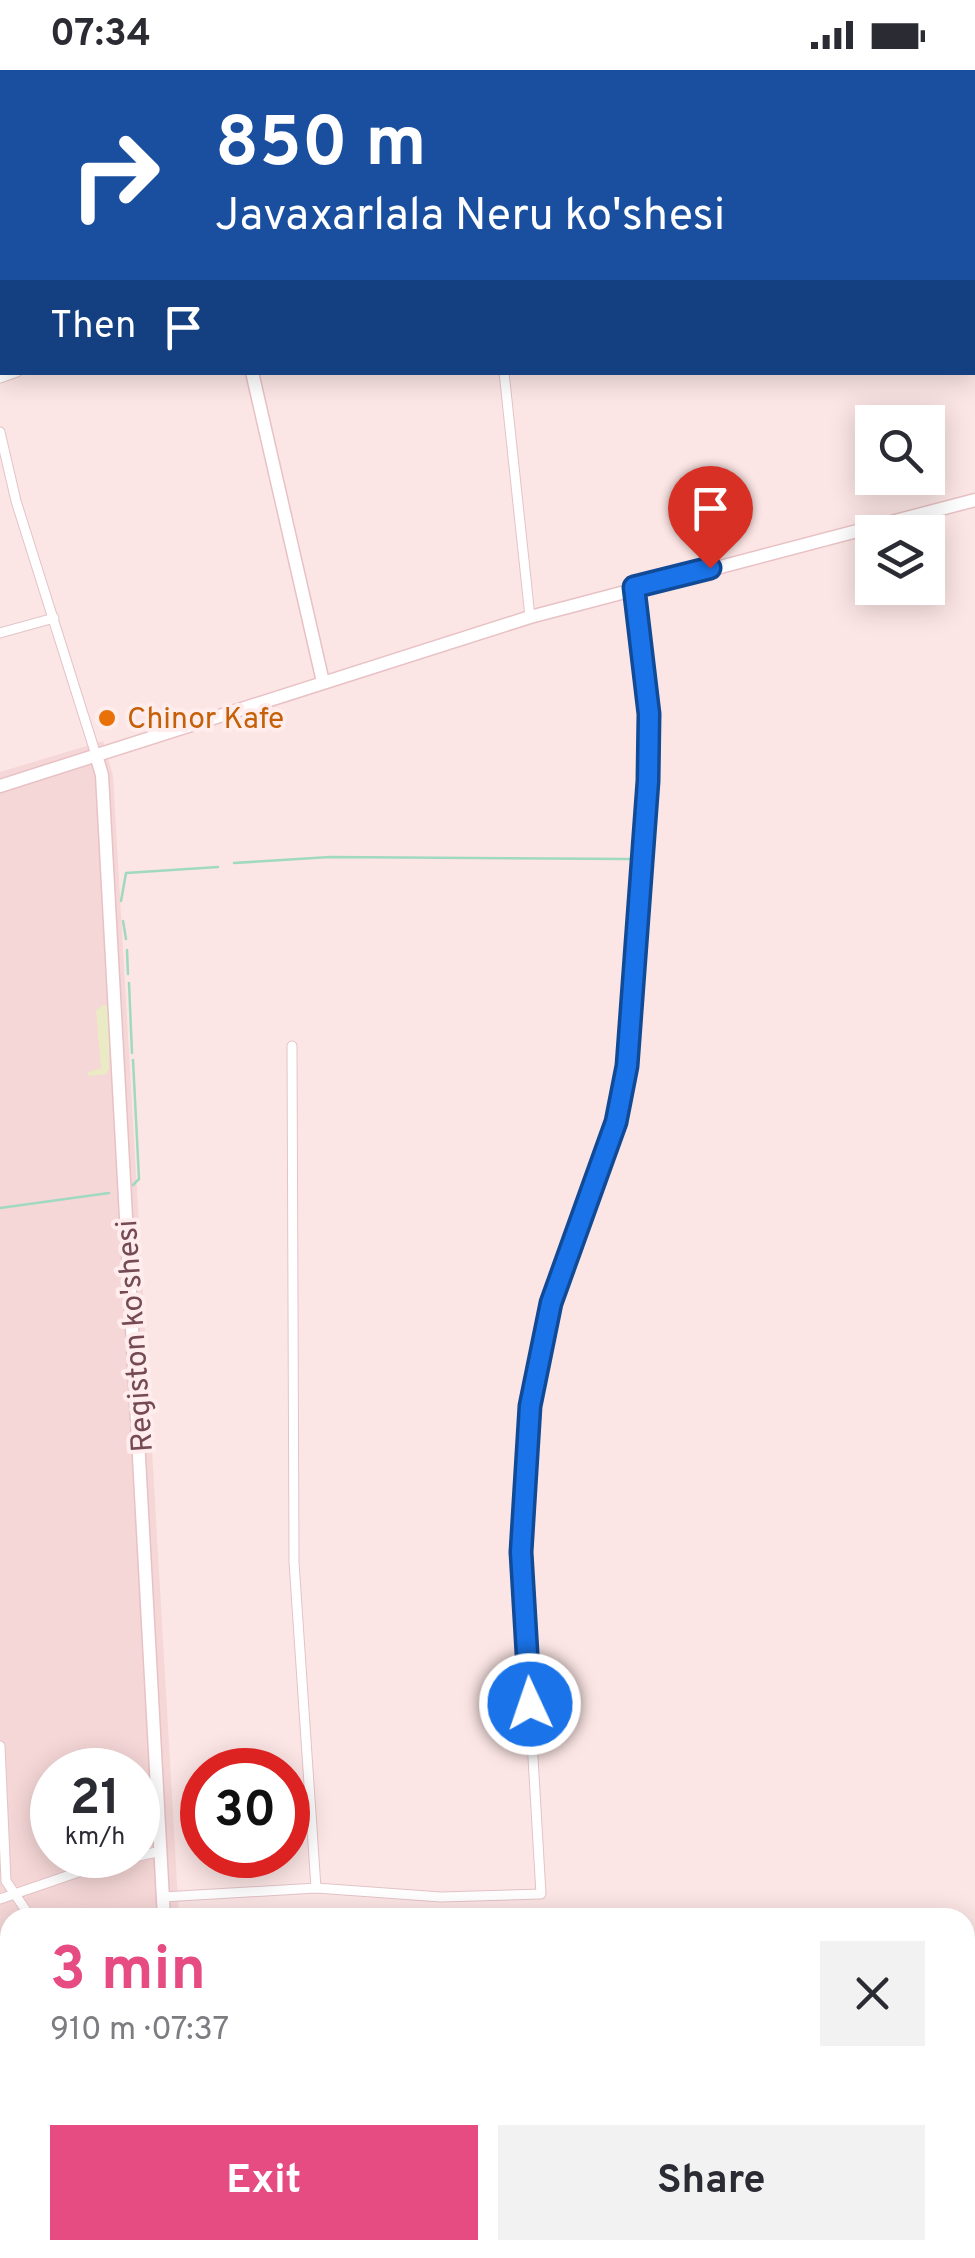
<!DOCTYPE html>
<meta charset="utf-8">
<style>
body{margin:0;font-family:Overpass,sans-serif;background:#f2f2f3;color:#2b2b33;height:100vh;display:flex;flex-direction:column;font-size:38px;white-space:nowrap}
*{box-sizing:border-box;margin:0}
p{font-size:32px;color:#7c7c81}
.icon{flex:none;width:55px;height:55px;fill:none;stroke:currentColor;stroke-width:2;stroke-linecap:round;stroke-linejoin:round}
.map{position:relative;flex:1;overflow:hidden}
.details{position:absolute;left:0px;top:1838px;width:975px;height:352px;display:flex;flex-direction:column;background:#fff;border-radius:30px 30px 0 0;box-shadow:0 5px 25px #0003}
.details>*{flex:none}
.banner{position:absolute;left:0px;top:0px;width:975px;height:305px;box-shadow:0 5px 25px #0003;background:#1a4fa0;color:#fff;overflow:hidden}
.tools{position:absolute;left:855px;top:335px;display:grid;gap:20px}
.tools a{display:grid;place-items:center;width:90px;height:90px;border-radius:0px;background:#fff;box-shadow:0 5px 25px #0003;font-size:50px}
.speed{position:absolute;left:30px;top:1678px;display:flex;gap:20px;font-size:50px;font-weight:700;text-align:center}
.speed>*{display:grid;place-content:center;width:130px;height:130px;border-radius:50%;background:#fff;box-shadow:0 5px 25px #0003;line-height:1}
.speed small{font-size:25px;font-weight:400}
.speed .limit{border:15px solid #d22;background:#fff;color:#111}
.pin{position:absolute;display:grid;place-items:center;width:85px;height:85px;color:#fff;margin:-102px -42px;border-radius:50% 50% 50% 0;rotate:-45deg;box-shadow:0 0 10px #0007}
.pin .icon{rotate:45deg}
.me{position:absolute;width:110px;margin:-55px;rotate:357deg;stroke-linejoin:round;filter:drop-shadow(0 0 8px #0008)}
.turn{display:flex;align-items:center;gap:35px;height:210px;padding:0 50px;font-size:45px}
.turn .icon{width:130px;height:130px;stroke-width:2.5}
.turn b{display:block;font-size:70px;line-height:85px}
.then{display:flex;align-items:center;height:95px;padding:0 50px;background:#0003;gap:20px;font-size:38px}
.round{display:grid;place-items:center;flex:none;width:105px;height:105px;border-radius:0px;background:#f2f2f3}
.headline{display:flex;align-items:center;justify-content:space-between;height:170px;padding:0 50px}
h1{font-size:60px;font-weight:700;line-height:75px;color:#e64b82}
.cta{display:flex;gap:20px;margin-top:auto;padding:20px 50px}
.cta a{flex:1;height:115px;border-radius:0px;background:#e64b82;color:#fff;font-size:40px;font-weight:700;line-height:115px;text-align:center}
.cta a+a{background:#f2f2f3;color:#2b2b33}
.status{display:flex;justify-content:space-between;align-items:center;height:70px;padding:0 50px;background:#fff;direction:ltr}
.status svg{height:28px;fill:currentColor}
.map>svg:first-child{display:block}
</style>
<div class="status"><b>07:34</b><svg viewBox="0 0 49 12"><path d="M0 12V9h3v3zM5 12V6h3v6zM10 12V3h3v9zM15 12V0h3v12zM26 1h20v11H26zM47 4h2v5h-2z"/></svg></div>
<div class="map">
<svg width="975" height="2188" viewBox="0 0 975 2188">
<rect width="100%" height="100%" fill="#fce6e5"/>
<!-- residential -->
<path fill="#f6d7d7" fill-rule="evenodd" d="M103,671L113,706L179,1847L10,1848V2180H205V2188H0V702ZM52,1700H138V1785H52Z"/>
<!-- green -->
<path fill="#eaeac4" d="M104,935L109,936V999L106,1004L88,1006V1002L101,998L96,940Z"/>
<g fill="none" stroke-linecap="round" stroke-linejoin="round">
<!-- stream -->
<g stroke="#a0d8c0" stroke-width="2.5">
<path d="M234,793L330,787L629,789"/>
<path d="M121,831L126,803L218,797"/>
<path d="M123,851L126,869"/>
<path d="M127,880L128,904"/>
<path d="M129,913L132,983"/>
<path d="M133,990L139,1109L133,1115"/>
<path d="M0,1138L109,1123"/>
</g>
<!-- canal -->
<g stroke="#bae6d3" stroke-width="9">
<path d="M965,2151L975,2095"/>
<path d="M958,2188L960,2180"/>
</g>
<!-- street casing -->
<g stroke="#e3c3c7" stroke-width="11">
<g id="street">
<path d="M421,0L422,2"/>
<path d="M0,25L2,32"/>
<path d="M0,61L2,60"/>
<path d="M504,302L530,547"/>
<path d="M0,308L17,302"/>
<path d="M0,362L16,431L96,685"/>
<path d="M0,563L54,548"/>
<path d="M292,976L294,1492L316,1818"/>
<path d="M0,1676L6,1811L31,1848"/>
<path d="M163,1827L316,1818L441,1827L541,1824L521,1483L530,1336L551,1233L616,1053L627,997L648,711L649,644L635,517"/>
<path d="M0,1829L99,1795L161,1781"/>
<path d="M0,2089L10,2088"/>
<path d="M58,2180V2188"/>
</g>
</g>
<!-- secondary casing -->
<g stroke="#e8c1c5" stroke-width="15">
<g id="secondary">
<path d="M167,0V2"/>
<path d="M252,302L323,612"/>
<path d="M96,685L102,705L164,1848"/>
<path d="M0,716L530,547L975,430"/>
<path d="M185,2180L186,2188"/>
</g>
</g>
<!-- street -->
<use href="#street" stroke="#fff" stroke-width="9"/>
<!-- secondary -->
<use href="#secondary" stroke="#fff" stroke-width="12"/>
</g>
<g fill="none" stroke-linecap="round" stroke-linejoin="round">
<!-- route casing -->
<g stroke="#114b97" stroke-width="25">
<path id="route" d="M530,1634L521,1482L530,1336L551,1233L616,1052L627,996L648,711L649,644L634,517L710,498"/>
</g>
<!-- route -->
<use href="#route" stroke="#1a73e8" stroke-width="18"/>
</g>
<!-- markers -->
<circle fill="#e8710a" stroke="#ffecec" stroke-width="4" cx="107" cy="648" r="10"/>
<g text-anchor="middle" stroke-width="8" stroke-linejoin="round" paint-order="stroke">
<!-- food labels -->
<g font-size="30" fill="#c56008" stroke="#ffecec" text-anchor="start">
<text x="127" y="658">Chinor Kafe</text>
</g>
<!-- street labels -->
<g font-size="30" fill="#754a54" stroke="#ffecec">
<text transform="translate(134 1266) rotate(-94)" y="10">Registon ko'shesi</text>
</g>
</g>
</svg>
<div class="tools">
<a><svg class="icon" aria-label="search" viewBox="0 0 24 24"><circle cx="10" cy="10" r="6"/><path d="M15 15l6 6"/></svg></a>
<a><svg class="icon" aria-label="layers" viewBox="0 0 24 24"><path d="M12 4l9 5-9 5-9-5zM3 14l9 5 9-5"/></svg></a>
</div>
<div class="speed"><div>21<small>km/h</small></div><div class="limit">30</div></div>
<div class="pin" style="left:710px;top:498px;background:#d93025"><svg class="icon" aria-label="arrive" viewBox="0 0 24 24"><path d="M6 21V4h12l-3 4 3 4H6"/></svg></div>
<svg class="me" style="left:530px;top:1634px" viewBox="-20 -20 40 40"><circle r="17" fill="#1a73e8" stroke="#fff" stroke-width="3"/><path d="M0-11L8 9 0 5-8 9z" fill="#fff"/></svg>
<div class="banner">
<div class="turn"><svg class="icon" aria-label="right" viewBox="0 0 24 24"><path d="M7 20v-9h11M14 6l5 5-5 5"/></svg><div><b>850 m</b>Javaxarlala Neru ko'shesi</div></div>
<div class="then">Then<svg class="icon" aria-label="arrive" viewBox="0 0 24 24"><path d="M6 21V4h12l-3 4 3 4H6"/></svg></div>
</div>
<section class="details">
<div class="headline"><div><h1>3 min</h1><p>910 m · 07:37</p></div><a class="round"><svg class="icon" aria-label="close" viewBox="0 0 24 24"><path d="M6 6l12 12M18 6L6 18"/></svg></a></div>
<div class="cta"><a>Exit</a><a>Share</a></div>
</section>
</div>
